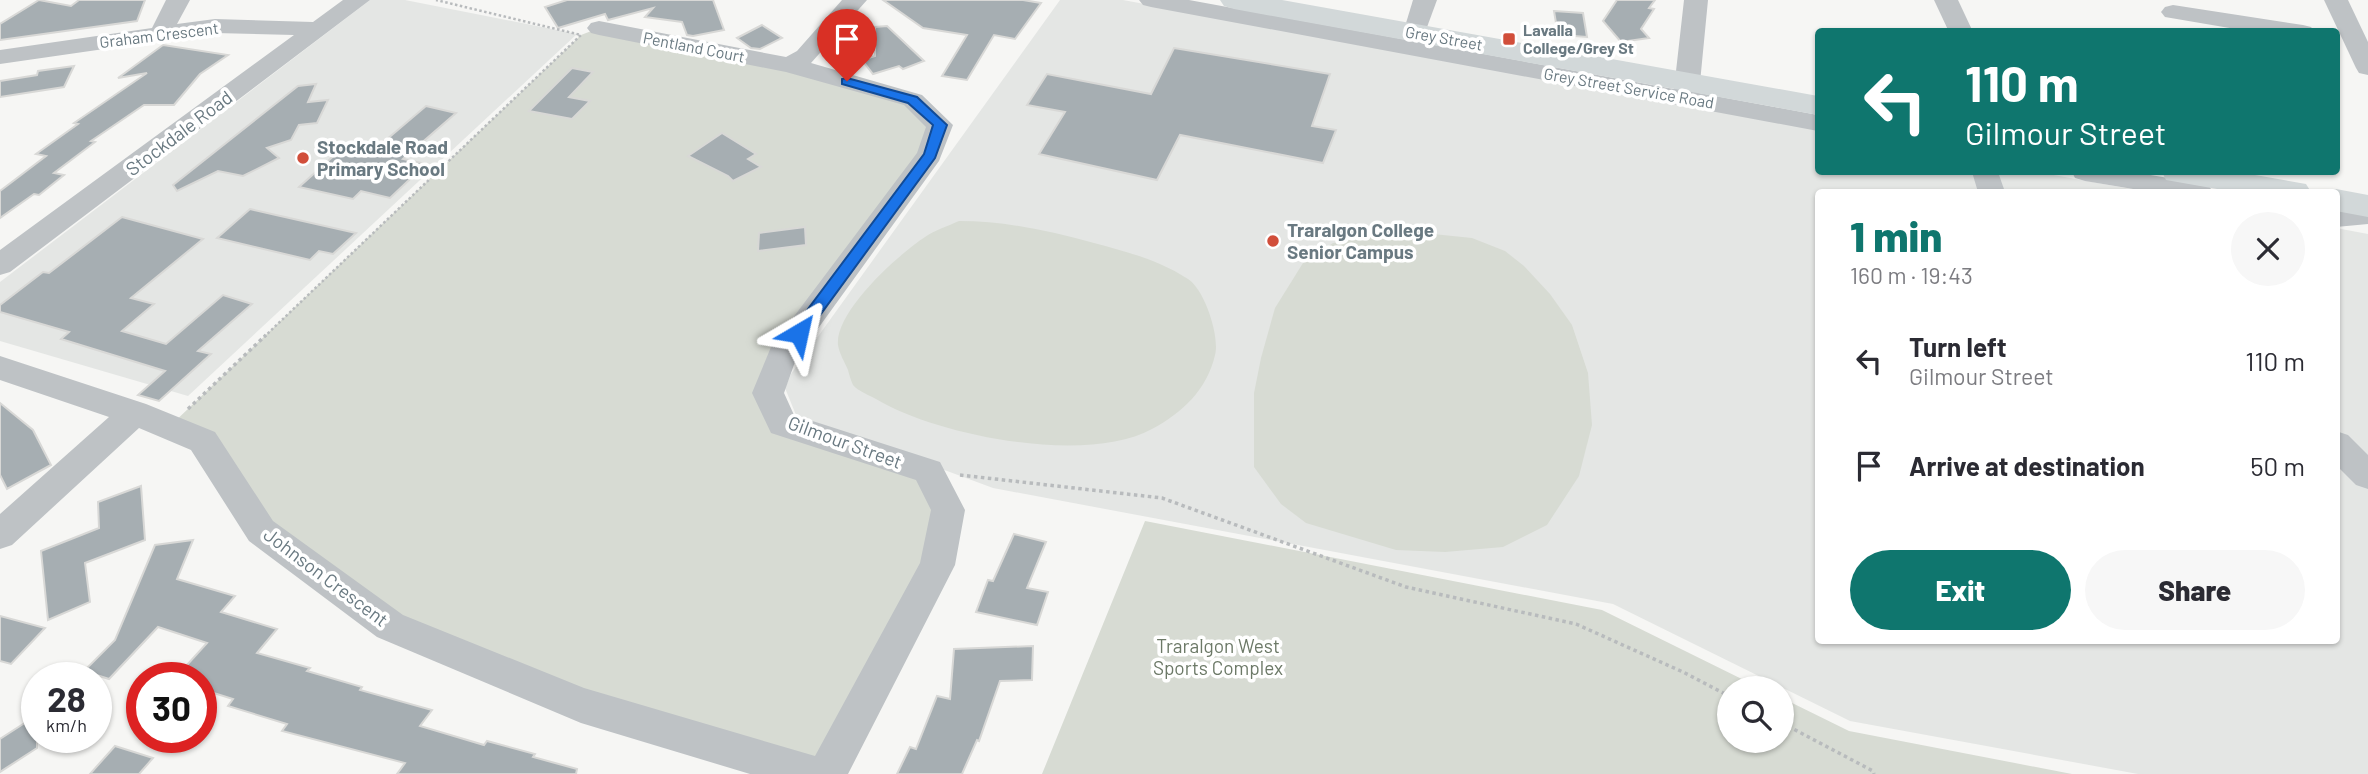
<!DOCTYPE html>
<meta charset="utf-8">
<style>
body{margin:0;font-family:Barlow,sans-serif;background:#f7f7f7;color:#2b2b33;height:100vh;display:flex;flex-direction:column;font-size:26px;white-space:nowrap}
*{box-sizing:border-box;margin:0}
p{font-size:23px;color:#7c7c81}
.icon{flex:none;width:38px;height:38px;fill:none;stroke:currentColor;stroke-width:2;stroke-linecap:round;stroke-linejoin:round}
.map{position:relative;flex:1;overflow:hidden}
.sheet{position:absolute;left:1815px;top:189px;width:525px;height:455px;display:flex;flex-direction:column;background:#fff;border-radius:7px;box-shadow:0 2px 5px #0004}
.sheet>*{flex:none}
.hud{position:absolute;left:1815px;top:28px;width:525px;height:147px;border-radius:7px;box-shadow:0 2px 5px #0004;background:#0f766e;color:#fff;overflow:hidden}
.fabs{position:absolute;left:1717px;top:676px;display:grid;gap:14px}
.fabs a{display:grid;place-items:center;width:77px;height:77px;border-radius:50%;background:#fff;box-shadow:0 2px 5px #0004;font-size:35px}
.speed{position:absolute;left:21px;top:662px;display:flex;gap:14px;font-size:35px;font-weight:700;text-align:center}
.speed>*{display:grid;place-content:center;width:91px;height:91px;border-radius:50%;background:#fff;box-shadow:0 2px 5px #0004;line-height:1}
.speed small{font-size:18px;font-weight:400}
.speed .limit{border:10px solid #d22;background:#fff;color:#111}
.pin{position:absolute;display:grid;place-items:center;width:60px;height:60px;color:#fff;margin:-72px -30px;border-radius:50% 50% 50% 0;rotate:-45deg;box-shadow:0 0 7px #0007}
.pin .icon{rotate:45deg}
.me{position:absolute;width:77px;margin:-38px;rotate:36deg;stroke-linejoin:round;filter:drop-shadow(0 0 5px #0008)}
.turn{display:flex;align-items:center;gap:24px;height:147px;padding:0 35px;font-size:32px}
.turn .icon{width:91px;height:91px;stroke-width:2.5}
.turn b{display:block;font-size:49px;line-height:60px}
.round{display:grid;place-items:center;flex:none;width:74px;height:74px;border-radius:37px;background:#f7f7f7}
.summary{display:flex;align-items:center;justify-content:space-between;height:119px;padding:0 35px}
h1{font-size:42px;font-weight:800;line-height:52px;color:#0f766e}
.action{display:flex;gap:14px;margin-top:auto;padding:14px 35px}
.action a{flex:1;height:80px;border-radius:42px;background:#0f766e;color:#fff;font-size:28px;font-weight:800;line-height:80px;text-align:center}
.action a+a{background:#f7f7f7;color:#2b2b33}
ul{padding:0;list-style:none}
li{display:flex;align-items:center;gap:21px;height:105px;padding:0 35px}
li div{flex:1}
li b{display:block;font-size:26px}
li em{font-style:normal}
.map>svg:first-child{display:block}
</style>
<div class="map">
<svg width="2368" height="774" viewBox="0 0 2368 774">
<rect width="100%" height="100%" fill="#f6f6f4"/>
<!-- built -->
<g fill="#e4e6e4">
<path d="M370,0H405L577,34L188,396L0,341V282Z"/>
<path d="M1060,0H1123L1818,130V172H2037L2148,192H1818V640H2336V228L2368,234V774H2138L1850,721L1613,604L993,488L796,415L785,388L791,374Z"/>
</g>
<!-- green -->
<g fill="#d7dbd3">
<path d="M599,28L913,100L940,125L782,355L783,424L928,471L948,510L827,774L390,626L261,531L203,441L169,427L581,35Z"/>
<path d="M959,221C1006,221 1049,231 1094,243C1127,252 1159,260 1188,279C1205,290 1220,337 1215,355C1207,390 1182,413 1152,429C1087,465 937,436 876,399C869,395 858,391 853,385C851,381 849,374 848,370C845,363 839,353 838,345C835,311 899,254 925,237C935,230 948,226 959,221Z"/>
<path d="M1404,231L1472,238L1505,251L1524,266L1550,294L1572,325L1588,373L1592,425L1579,476L1547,525L1503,547L1445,552L1396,550L1306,523L1281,504L1254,467V393L1261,358L1275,308L1303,263L1333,243Z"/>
<path d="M1145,521L1602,610L1760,688H1729V740H1782V698L1849,731L2072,774H1042Z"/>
</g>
<!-- building -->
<g fill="#a6aeb2" stroke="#d8d8d6" stroke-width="2">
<path d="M39,0L71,6L79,0H145L137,21L0,40V24Z"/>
<path d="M567,0H713L724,30L693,36L687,35L682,22L645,17L653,8L608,20L605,14L558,28L545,7Z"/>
<path d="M883,0H1023L1041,3L1015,39L994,35L967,80L942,76L967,35L923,28Z"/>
<path d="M1617,0H1655L1649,8L1654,9L1641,29L1649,38L1621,42L1603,21Z"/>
<path d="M1554,11L1583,13L1587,37L1561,35V29H1557Z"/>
<path d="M762,25L782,38L760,49L751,48L737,38Z"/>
<path d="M887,26L924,61L903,69L899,66L873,74L862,60L875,56V27Z"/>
<path d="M163,45L228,55L200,74L174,105H144L91,141L95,142L54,173L64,175L39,195L34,194L0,218V191L46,156L36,154L78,124L74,123L147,73L118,78Z"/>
<path d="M1174,48L1330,74L1312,126L1336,130L1323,163L1180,135L1157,180L1039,154L1065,112L1027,105L1047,74L1151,94Z"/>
<path d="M74,66L64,87L0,97V81L37,75L38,71Z"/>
<path d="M572,68L593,72L569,97L590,101L572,119L529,111Z"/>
<path d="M316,84L308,102L328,100L317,123L299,125L291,140L267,148L279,158L243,176L218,171L177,191L173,185L298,86Z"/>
<path d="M426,106L456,113L403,159L426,164L390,198L361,191L353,199L299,187L338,152L366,157Z"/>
<path d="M722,133L756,154L748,159L761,167L733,181L728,176L688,156Z"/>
<path d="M250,209L276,215L356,233L333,254L319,251L310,260L217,238Z"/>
<path d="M122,217L203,239L131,298L154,304L122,331L166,344L223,295L252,304L198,351L211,354L159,401L138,395L165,371L61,339L69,332L0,312V305L43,272L49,273Z"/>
<path d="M805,227L806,245L758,251L759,233Z"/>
<path d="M0,403L33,430L51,465L7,489L0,475Z"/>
<path d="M141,486L145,540L85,563L90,602L48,620L41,551L99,528L98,502Z"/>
<path d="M1014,534L1046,542L1027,588L1048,592L1037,625L976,612L988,580L993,581Z"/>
<path d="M193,540L177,579L235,596L221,612L277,629L257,653L310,668L307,671L362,687L360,690L432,710L420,726L484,745L487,741L535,754L533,757L577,769L576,774H397L405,763L282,731L287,724L228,706L233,699L201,689V677H176L207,643L158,627L109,679L84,671L115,640L155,545Z"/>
<path d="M0,616L45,628L11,664L0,661Z"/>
<path d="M1033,646L1032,680L1000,681L979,741L977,740L962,774H897L910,747L916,749L937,696L950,699L954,649Z"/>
<path d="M37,715V748L0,772V739Z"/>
<path d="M115,746L153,758L139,774H90Z"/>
</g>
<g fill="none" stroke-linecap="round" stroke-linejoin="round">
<!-- path-far1 -->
<path stroke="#b8bbbd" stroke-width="2.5" stroke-dasharray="2.5 2.5" stroke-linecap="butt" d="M264,337L581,35L436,0"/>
<!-- path -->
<g stroke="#b8bbbd" stroke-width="3.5" stroke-dasharray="3.5 3.5" stroke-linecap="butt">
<path d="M188,409L266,335"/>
<path d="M960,475L1162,498L1406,587L1576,624L1683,672L1729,696"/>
<path d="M1782,723L1873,771L1874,774"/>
</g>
<!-- minor -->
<g fill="#bec2c5" fill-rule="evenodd">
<path d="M166,0H190L177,24L215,19L313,22L343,0H370L10,272L0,275V250L294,35L215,33L0,64V50L152,28Z"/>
<path d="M842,0H867L811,63L922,95L953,125L939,161L796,359L784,393L794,415L940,462L965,510L955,565L848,774H750L581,723L377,637L249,541L191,450L139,428L12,545L0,549V514L109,417L0,380V356L146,404L215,432L273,521L403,615L584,688L815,756L920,563L931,510L916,480L771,433L752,393L771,347L917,153L926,127L904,105L786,72L599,35L591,33L587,28L591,23L599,21L786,57L797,51Z"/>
<path d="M1139,0H1189L1674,89L1684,0H1708L1699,93L1818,115V131L1151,7L1143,5Z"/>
<path d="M1413,0H1437L1423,38L1415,40L1407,38L1403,33Z"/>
<path d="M1934,0H1958L1973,32H1949Z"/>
<path d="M2324,0H2348L2368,42V75L2359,73L2356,68Z"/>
<path d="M2173,5L2303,25L2311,27L2315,32H2253L2165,17L2161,12L2165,7Z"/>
<path d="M1972,172H1998L2005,192H1978Z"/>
<path d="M2072,172H2132L2199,183L2209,186L2213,192H2151L2085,181L2075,178Z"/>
<path d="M2368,206V224L2336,227V209Z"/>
<path d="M2336,431L2348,435L2368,455V489L2356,485L2336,465Z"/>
</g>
<!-- major -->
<g fill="#d2d8d9" fill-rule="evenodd">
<path d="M1220,0H1282L1818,96V115L1234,9L1224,6Z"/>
<path d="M2162,172H2238L2306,184L2311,192H2234L2166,180Z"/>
<path d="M2336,189L2368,195V217L2336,211V192H2324Z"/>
</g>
</g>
<!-- route -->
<path fill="#1a73e8" stroke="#114b97" stroke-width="2" d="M847,78L917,97L947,125L935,158L804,337L799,338L791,333L793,329L924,154L933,125L908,103L842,84V79Z"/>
<!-- markers -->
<g fill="#d14e3a" stroke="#fff" stroke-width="2.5">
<rect x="1502" y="32" width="14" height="14" rx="3.5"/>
<circle cx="303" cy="158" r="7"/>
<circle cx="1273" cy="241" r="7"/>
</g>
<g text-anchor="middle" stroke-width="7" stroke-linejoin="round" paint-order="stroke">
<!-- far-poi labels -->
<g font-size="16" font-weight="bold" fill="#697981" stroke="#fff" text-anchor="start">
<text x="1523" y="36">Lavalla<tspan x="1523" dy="18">College/Grey St</tspan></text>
</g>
<!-- far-street labels -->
<g font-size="16" fill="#697981" stroke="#fff">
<text transform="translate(159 35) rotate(-7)" y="6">Graham Crescent</text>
<text transform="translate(1444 38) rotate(10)" y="6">Grey Street</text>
<text transform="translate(694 47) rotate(11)" y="6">Pentland Court</text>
<text transform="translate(1629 88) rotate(10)" y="6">Grey Street Service Road</text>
</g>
<!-- street labels -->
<g font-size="19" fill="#697981" stroke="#fff">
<text transform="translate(179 133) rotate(-37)" y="7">Stockdale Road</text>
<text transform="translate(845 442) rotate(20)" y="7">Gilmour Street</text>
<text transform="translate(326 577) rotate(37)" y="7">Johnson Crescent</text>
</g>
<!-- poi labels -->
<g font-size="19" font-weight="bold" fill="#697981" stroke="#fff" text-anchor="start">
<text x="317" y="154">Stockdale Road<tspan x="317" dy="22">Primary School</tspan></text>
<text x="1287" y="237">Traralgon College<tspan x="1287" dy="22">Senior Campus</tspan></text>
</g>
<!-- park labels -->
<g font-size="19" fill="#6c7967" stroke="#fff">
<text x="1218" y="653">Traralgon West<tspan x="1218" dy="22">Sports Complex</tspan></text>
</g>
</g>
</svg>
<div class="fabs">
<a><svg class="icon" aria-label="search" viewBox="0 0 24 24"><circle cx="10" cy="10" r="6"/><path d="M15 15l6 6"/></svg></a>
</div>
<div class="speed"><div>28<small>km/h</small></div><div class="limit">30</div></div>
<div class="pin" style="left:847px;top:81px;background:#d93025"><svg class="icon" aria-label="arrive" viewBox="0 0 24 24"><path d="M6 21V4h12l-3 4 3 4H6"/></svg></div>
<svg class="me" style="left:799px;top:333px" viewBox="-20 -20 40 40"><path d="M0-17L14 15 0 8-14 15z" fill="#1a73e8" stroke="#fff" stroke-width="4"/></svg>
<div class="hud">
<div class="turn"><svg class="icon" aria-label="left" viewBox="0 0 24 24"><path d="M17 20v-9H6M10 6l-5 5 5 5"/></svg><div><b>110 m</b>Gilmour Street</div></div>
</div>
<section class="sheet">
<div class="summary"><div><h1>1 min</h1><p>160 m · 19:43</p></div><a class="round"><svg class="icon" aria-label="close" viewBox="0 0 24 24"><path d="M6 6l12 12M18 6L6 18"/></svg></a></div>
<ul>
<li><svg class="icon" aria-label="left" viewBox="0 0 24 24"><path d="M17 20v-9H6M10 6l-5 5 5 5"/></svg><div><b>Turn left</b><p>Gilmour Street</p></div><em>110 m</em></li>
<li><svg class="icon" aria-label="arrive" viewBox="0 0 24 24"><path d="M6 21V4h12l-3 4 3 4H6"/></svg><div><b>Arrive at destination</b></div><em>50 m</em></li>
</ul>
<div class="action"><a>Exit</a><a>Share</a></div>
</section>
</div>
